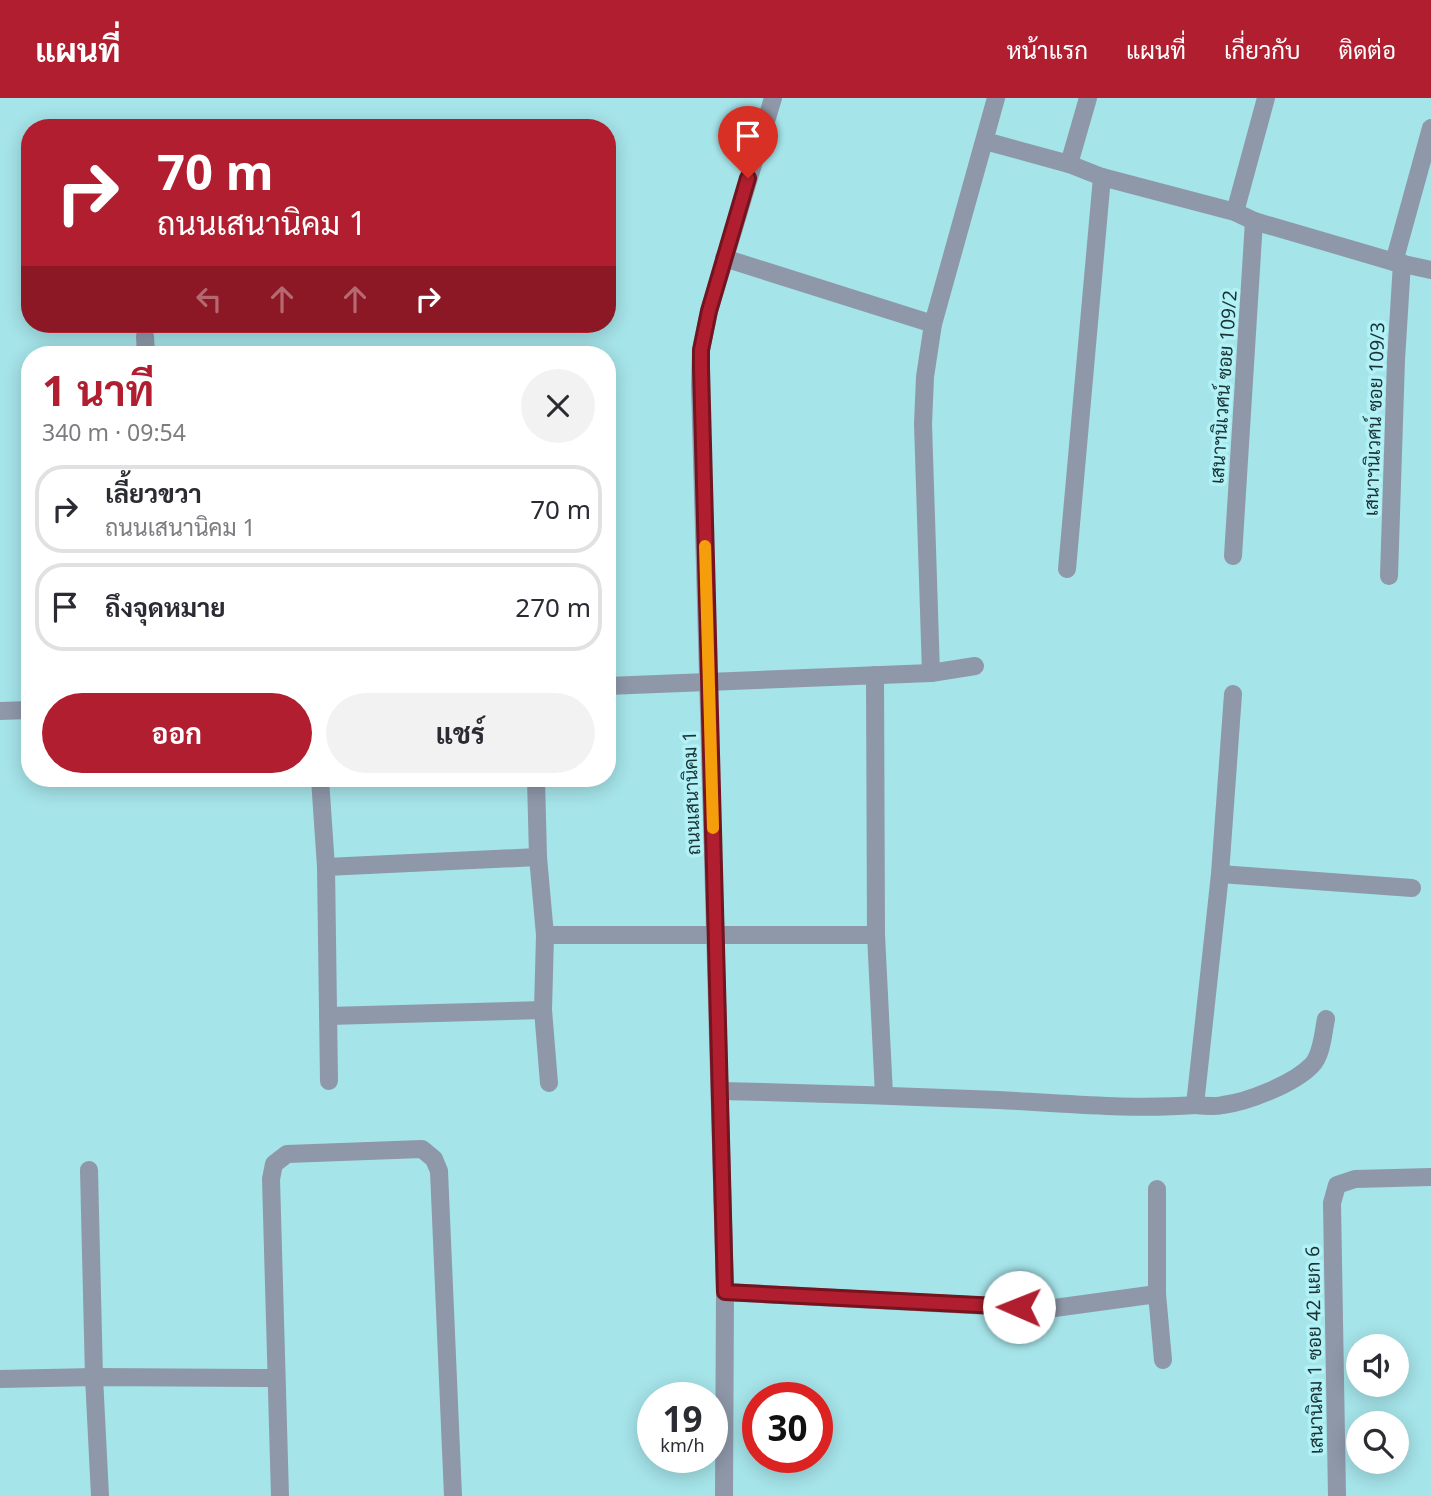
<!DOCTYPE html>
<html lang="th">
<meta charset="utf-8">
<style>
body{margin:0;font-family:"Noto Sans",Sarabun,sans-serif;background:#f2f2f3;color:#2b2b33;height:100vh;display:flex;flex-direction:column;font-size:26px;white-space:nowrap}
*{box-sizing:border-box;margin:0}
p{font-size:23px;color:#7c7c81}
.icon{flex:none;width:38px;height:38px;fill:none;stroke:currentColor;stroke-width:2;stroke-linecap:round;stroke-linejoin:round}
.map{position:relative;flex:1;overflow:hidden}
.sheet{position:absolute;left:21px;top:248px;width:595px;height:441px;display:flex;flex-direction:column;background:#fff;border-radius:28px;box-shadow:0 4px 18px #0003}
.sheet>*{flex:none}
.top-card{position:absolute;left:21px;top:21px;width:595px;height:214px;border-radius:28px;box-shadow:0 4px 18px #0003;background:#b11e2f;color:#fff;overflow:hidden}
.buttons{position:absolute;left:1346px;top:1236px;display:grid;gap:14px}
.buttons a{display:grid;place-items:center;width:63px;height:63px;border-radius:50%;background:#fff;box-shadow:0 4px 18px #0003;font-size:35px}
.speed{position:absolute;left:637px;top:1284px;display:flex;gap:14px;font-size:35px;font-weight:700;text-align:center}
.speed>*{display:grid;place-content:center;width:91px;height:91px;border-radius:50%;background:#fff;box-shadow:0 4px 18px #0003;line-height:1}
.speed small{font-size:18px;font-weight:400}
.speed .limit{border:10px solid #d22;background:#fff;color:#111}
.pin{position:absolute;display:grid;place-items:center;width:60px;height:60px;color:#fff;margin:-72px -30px;border-radius:50% 50% 50% 0;rotate:-45deg;box-shadow:0 0 7px #0007}
.pin .icon{rotate:45deg}
.me{position:absolute;width:77px;margin:-38px;rotate:271deg;stroke-linejoin:round;filter:drop-shadow(0 0 5px #0008)}
.turn{display:flex;align-items:center;gap:24px;height:147px;padding:0 21px;font-size:32px}
.turn .icon{width:91px;height:91px;stroke-width:2.5}
.turn b{display:block;font-size:49px;line-height:60px}
.lanes{display:flex;align-items:center;height:66px;padding:0 21px;background:#0003;justify-content:center;gap:35px;direction:ltr}
.lanes .off{opacity:.35}
.round{display:grid;place-items:center;flex:none;width:74px;height:74px;border-radius:37px;background:#f2f2f3}
.headline{display:flex;align-items:center;justify-content:space-between;height:119px;padding:0 21px}
h1{font-size:42px;font-weight:700;line-height:52px;color:#b11e2f}
.button{display:flex;gap:14px;margin-top:auto;padding:14px 21px}
.button a{flex:1;height:80px;border-radius:42px;background:#b11e2f;color:#fff;font-size:28px;font-weight:700;line-height:80px;text-align:center}
.button a+a{background:#f2f2f3;color:#2b2b33}
ul{padding:0;list-style:none}
li{display:flex;align-items:center;gap:21px;height:88px;margin:0 14px 10px;padding:0 7px;border:4px solid #e1e1e2;border-radius:28px}
li div{flex:1}
li b{display:block;font-size:26px}
li em{font-style:normal}
header{display:flex;align-items:center;gap:42px;box-sizing:border-box;height:98px;padding:0 35px;background:#b11e2f;color:#fff}
header strong{font-size:33px}
nav{display:flex;gap:38px;margin-inline-start:auto;font-size:24px}
.map>svg:first-child{display:block}
</style>
<header>
<strong>แผนที่</strong>
<nav><a>หน้าแรก</a><a>แผนที่</a><a>เกี่ยวกับ</a><a>ติดต่อ</a></nav>
</header>
<div class="map">
<svg width="1431" height="1398" viewBox="0 0 1431 1398">
<rect width="100%" height="100%" fill="#a5e4e9"/>
<g fill="none" stroke-linecap="round" stroke-linejoin="round">
<!-- minor -->
<g stroke="#8e98a9" stroke-width="18">
<path d="M985,43L1069,66L1102,79L1235,114L1254,123L1394,164L1431,172"/>
<path d="M1069,66L1088,0"/>
<path d="M1235,114L1266,0"/>
<path d="M724,160L933,226"/>
<path d="M1394,164L1431,30"/>
<path d="M145,238L146,257"/>
<path d="M1233,458L1254,123"/>
<path d="M1067,471L1102,79"/>
<path d="M1389,478L1396,262L1402,165"/>
<path d="M931,575L923,326L925,279L933,226L996,0"/>
<path d="M875,577L876,837L884,997"/>
<path d="M607,588L931,575L975,568"/>
<path d="M0,613L30,612"/>
<path d="M320,681L326,769L329,983"/>
<path d="M536,681L538,759L545,837L543,912L549,985"/>
<path d="M326,769L538,759"/>
<path d="M1220,776L1412,790"/>
<path d="M545,837H876"/>
<path d="M328,918L543,912"/>
<path d="M720,993C812,995 905,998 998,1002C1063,1005 1130,1012 1195,1007L1220,776L1233,596"/>
<path d="M1195,1007C1204,1008 1214,1009 1223,1007C1247,1004 1294,986 1312,967C1322,957 1323,935 1326,921"/>
<path d="M89,1072L94,1279L100,1398"/>
<path d="M1157,1091V1196"/>
<path d="M725,1194L1047,1211L1157,1196L1163,1262"/>
<path d="M0,1281L94,1279L276,1280"/>
<path d="M280,1398L271,1081L274,1066L287,1056L422,1051L434,1061L439,1073L453,1398"/>
<path d="M724,1398L725,1194L700,288L701,252L709,213L773,0"/>
<path d="M1337,1398L1332,1105L1337,1087L1355,1081L1431,1079"/>
</g>
</g>
<g fill="none" stroke-linecap="round" stroke-linejoin="round">
<!-- route casing -->
<g stroke="#73141f" stroke-width="18">
<path id="route" d="M748,80L709,213L701,252V270L725,1194L1019,1209"/>
</g>
<!-- route -->
<use href="#route" stroke="#b11e2f" stroke-width="12"/>
<!-- slow -->
<path stroke="#f59e0b" stroke-width="12" d="M705,448L713,730"/>
</g>
<g text-anchor="middle" stroke-width="7" stroke-linejoin="round" paint-order="stroke">
<!-- street labels -->
<g font-size="19" fill="#193234" stroke="#b2f1f6">
<text transform="translate(1223 289) rotate(-86)" y="7">เสนาฯนิเวศน์ ซอย 109/2</text>
<text transform="translate(1374 321) rotate(-88)" y="7">เสนาฯนิเวศน์ ซอย 109/3</text>
<text transform="translate(691 695) rotate(-92)" y="7">ถนนเสนานิคม 1</text>
<text transform="translate(1314 1252) rotate(-91)" y="7">เสนานิคม 1 ซอย 42 แยก 6</text>
</g>
</g>
</svg>
<div class="buttons">
<a><svg class="icon" aria-label="sound" viewBox="0 0 24 24"><path d="M4 9h4l5-4v14l-5-4H4zM17 9q2 3 0 6"/></svg></a>
<a><svg class="icon" aria-label="search" viewBox="0 0 24 24"><circle cx="10" cy="10" r="6"/><path d="M15 15l6 6"/></svg></a>
</div>
<div class="speed"><div>19<small>km/h</small></div><div class="limit">30</div></div>
<div class="pin" style="left:748px;top:80px;background:#d93025"><svg class="icon" aria-label="arrive" viewBox="0 0 24 24"><path d="M6 21V4h12l-3 4 3 4H6"/></svg></div>
<svg class="me" style="left:1019px;top:1209px" viewBox="-20 -20 40 40"><circle r="19" fill="#fff"/><path d="M0-13L10 11 0 6-10 11z" fill="#b11e2f"/></svg>
<div class="top-card">
<div class="turn"><svg class="icon" aria-label="right" viewBox="0 0 24 24"><path d="M7 20v-9h11M14 6l5 5-5 5"/></svg><div><b>70 m</b>ถนนเสนานิคม 1</div></div>
<div class="lanes"><svg class="icon off" aria-label="left" viewBox="0 0 24 24"><path d="M17 20v-9H6M10 6l-5 5 5 5"/></svg><svg class="icon off" aria-label="ahead" viewBox="0 0 24 24"><path d="M12 20V5M6 11l6-6 6 6"/></svg><svg class="icon off" aria-label="ahead" viewBox="0 0 24 24"><path d="M12 20V5M6 11l6-6 6 6"/></svg><svg class="icon" aria-label="right" viewBox="0 0 24 24"><path d="M7 20v-9h11M14 6l5 5-5 5"/></svg></div>
</div>
<section class="sheet">
<div class="headline"><div><h1>1 นาที</h1><p>340 m · 09:54</p></div><a class="round"><svg class="icon" aria-label="close" viewBox="0 0 24 24"><path d="M6 6l12 12M18 6L6 18"/></svg></a></div>
<ul>
<li><svg class="icon" aria-label="right" viewBox="0 0 24 24"><path d="M7 20v-9h11M14 6l5 5-5 5"/></svg><div><b>เลี้ยวขวา</b><p>ถนนเสนานิคม 1</p></div><em>70 m</em></li>
<li><svg class="icon" aria-label="arrive" viewBox="0 0 24 24"><path d="M6 21V4h12l-3 4 3 4H6"/></svg><div><b>ถึงจุดหมาย</b></div><em>270 m</em></li>
</ul>
<div class="button"><a>ออก</a><a>แชร์</a></div>
</section>
</div>
